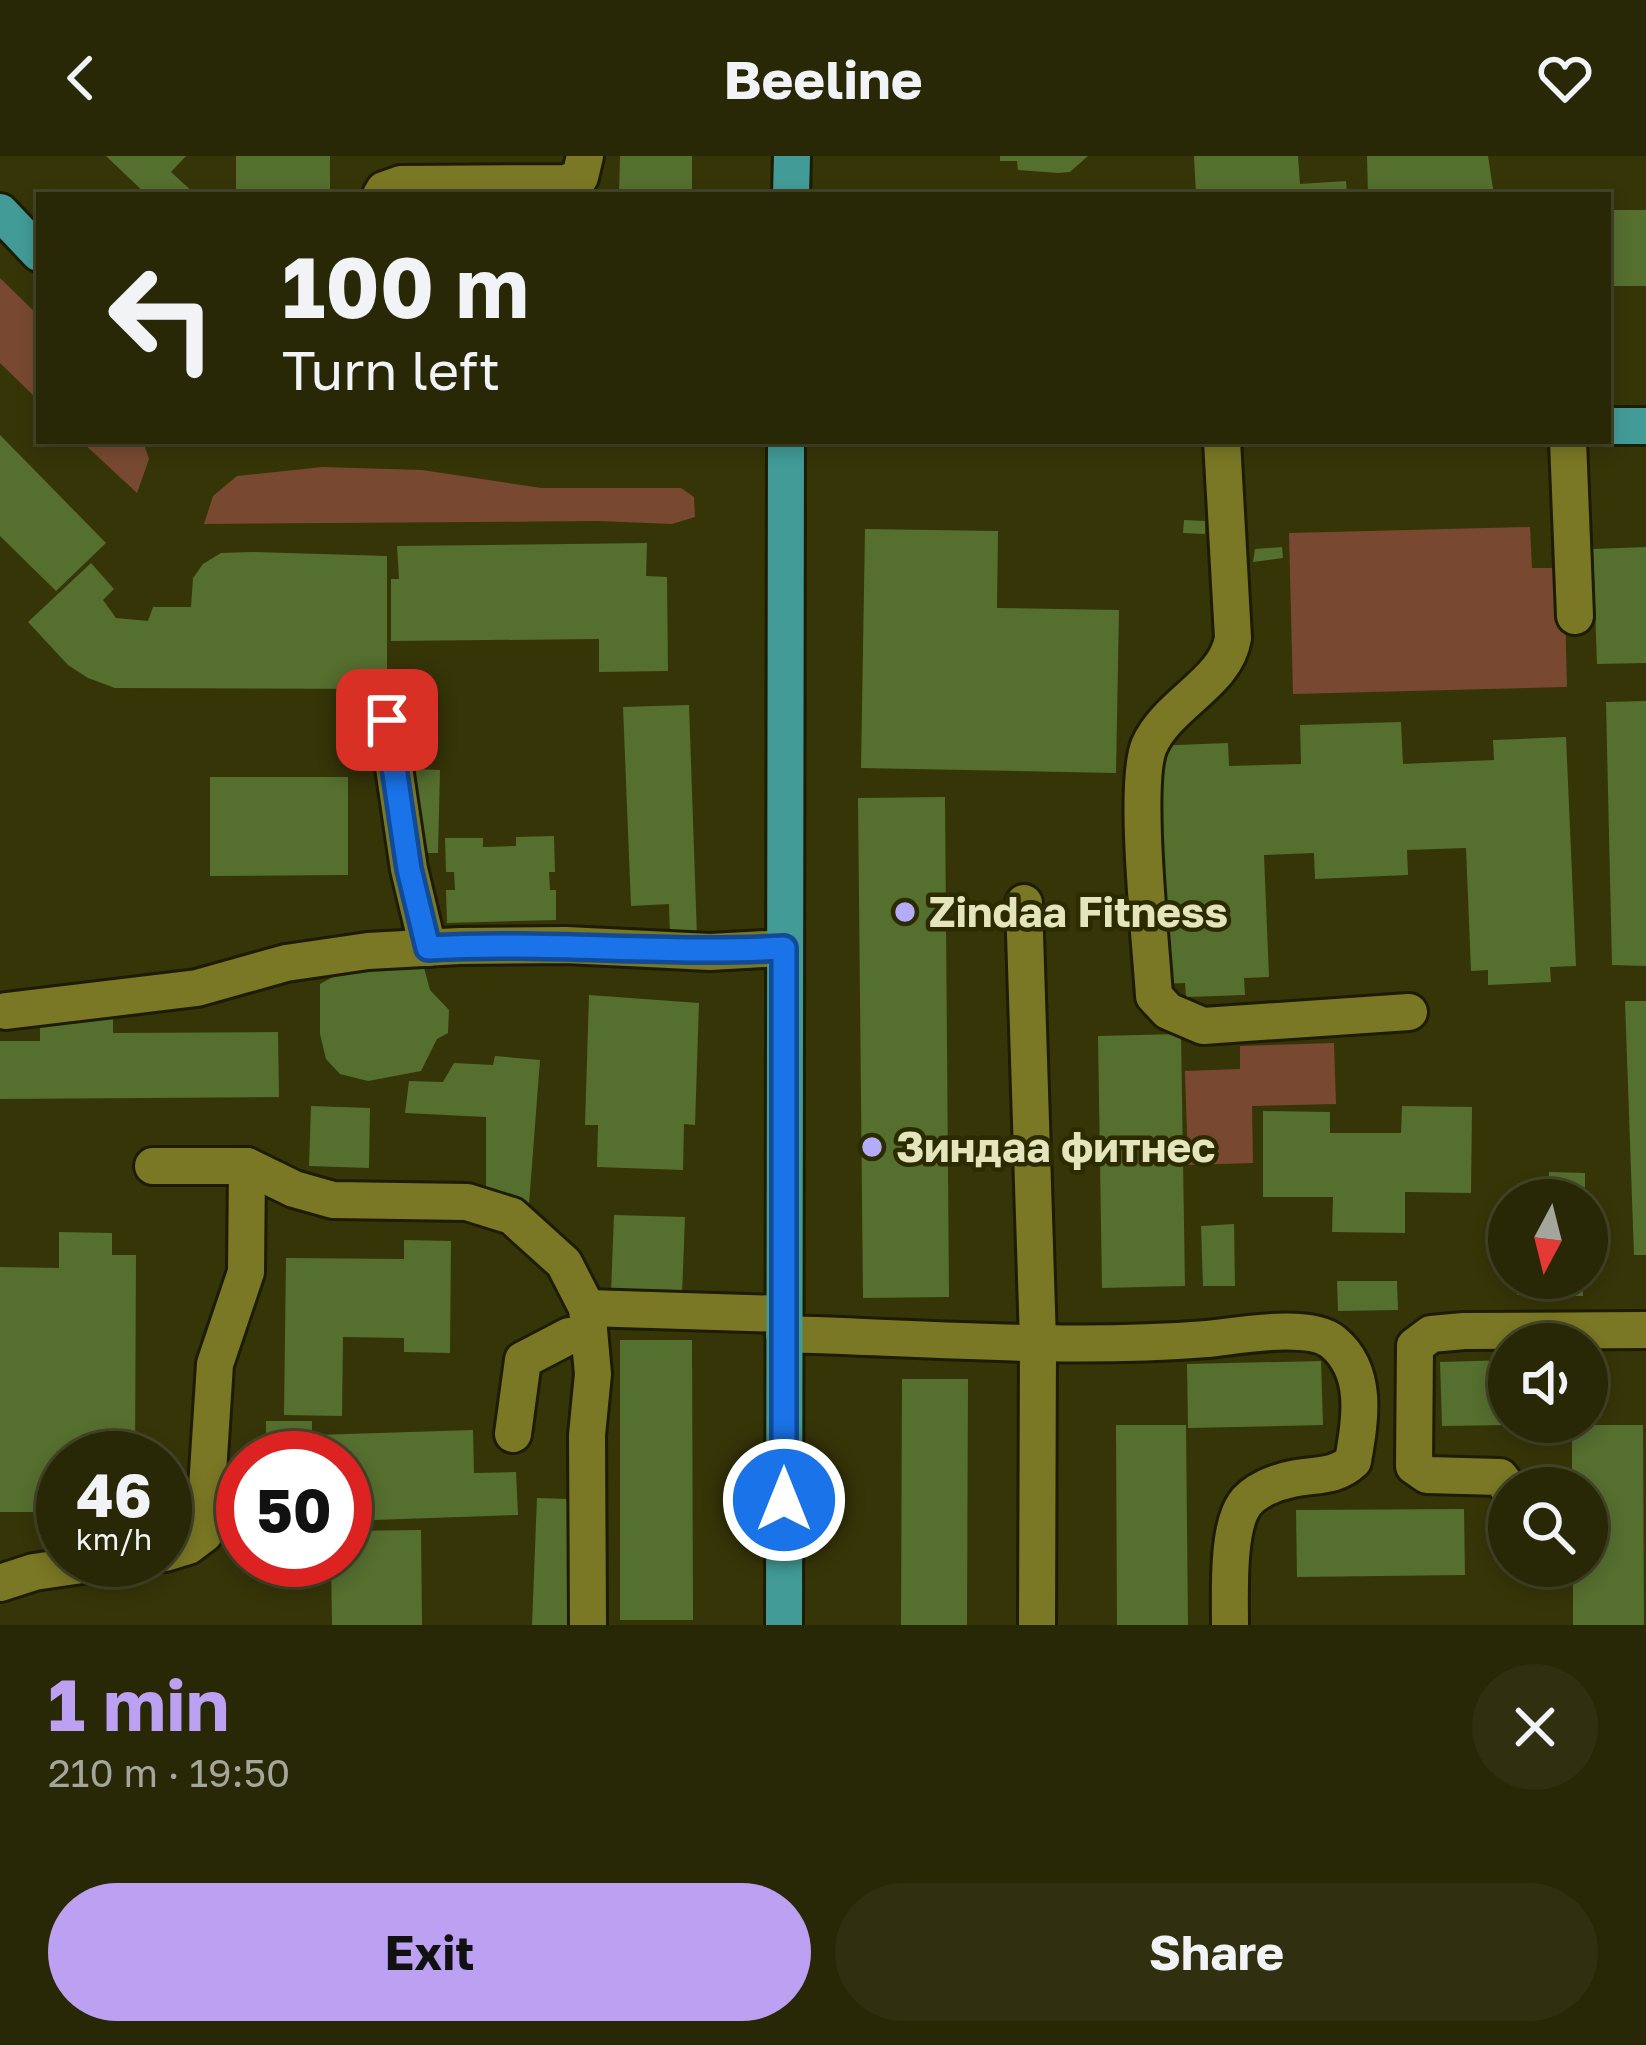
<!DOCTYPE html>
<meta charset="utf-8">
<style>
body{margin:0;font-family:"Golos Text",sans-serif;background:#303010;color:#f1f3f6;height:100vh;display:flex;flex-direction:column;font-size:45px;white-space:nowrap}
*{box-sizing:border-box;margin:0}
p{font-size:39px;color:#a5a69b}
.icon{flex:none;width:66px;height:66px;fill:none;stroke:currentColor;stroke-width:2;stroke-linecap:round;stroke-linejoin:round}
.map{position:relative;height:1469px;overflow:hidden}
.drawer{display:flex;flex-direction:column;background:#282806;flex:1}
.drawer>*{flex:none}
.guide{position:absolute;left:36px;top:36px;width:1575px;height:252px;border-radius:0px;box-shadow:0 6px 18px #0003,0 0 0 3px #444428;background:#282806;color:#f1f3f6;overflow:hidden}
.needle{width:78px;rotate:187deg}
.buttons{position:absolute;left:1488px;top:1023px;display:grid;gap:24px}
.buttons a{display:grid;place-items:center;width:120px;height:120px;border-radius:50%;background:#282806;box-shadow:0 6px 18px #0003,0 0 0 3px #444428;font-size:60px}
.speed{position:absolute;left:36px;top:1275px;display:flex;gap:24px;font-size:60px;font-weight:700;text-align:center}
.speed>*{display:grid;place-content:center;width:156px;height:156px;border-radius:50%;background:#282806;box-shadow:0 6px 18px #0003,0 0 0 3px #444428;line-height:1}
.speed small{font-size:30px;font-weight:400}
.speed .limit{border:18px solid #d22;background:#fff;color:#111}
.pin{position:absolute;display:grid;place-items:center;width:102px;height:102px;color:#fff;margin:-51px;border-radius:24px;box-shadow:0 6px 18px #0006}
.me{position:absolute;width:132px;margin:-66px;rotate:0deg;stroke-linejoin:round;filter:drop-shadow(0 0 9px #0008)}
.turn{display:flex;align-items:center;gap:42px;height:252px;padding:0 48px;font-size:54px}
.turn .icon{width:156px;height:156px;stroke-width:2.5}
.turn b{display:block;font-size:84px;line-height:102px}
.round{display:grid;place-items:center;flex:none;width:126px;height:126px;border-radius:63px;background:#303010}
.overview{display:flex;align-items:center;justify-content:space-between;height:204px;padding:0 48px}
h1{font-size:72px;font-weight:700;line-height:90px;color:#bca0f2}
.primary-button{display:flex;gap:24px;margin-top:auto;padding:24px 48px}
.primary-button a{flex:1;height:138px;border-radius:72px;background:#bca0f2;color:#111;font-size:48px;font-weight:700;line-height:138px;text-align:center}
.primary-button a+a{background:#303010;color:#f1f3f6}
header{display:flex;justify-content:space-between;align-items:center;height:156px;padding:0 48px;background:#282806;font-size:54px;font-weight:700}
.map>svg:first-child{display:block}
</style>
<header><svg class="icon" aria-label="back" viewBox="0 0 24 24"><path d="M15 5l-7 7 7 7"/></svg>Beeline<svg class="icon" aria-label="heart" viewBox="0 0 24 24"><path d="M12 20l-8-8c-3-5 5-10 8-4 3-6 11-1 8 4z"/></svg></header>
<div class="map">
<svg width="1646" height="1469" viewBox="0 0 1646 1469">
<rect width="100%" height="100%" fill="#363508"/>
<!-- green -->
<g fill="#784930">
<path d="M0,122L39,160V245L0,207Z"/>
<path d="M81,285H143L149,303L137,337Z"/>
<path d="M323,311L422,314L541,332H681L694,341L695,361L672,368L598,365L204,368L213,340L237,320Z"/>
<path d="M1530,371L1532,412H1564L1567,531L1293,538L1289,377Z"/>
<path d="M1334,887L1336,948L1252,950L1253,1007L1188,1009L1185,915L1240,913V890Z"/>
</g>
<!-- building -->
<g fill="#556f2f">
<path d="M106,0H186L171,16L196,39H147Z"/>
<rect x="236" y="0" width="94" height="39"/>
<path d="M620,0H692V39H619Z"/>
<path d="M1000,0H1088L1070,16L1058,17L1018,14L1017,5H1000Z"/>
<path d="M1194,0H1298L1300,28L1346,25L1347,39H1196Z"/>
<path d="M1367,0H1488L1494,39H1368Z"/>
<rect x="1608" y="54" width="38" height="76"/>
<path d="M0,279L106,387L56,435L0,380Z"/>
<path d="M1184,364L1205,365V378L1183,377Z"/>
<path d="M865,373L998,375L997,452L1119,454L1116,617L861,612Z"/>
<path d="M647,387L646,420L667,421L668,515L599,516V483L391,485V423H399L397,390Z"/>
<path d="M1282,391L1283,402L1253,406L1255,393Z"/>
<path d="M1646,391V507L1597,508L1593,393Z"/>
<path d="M252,396L387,400V533L115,532L88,522L68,509L28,466L91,407L114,433L103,444L116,462L148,465L153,451H191L193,422L203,408L221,397Z"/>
<path d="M1646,545V810L1612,809L1606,546Z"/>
<path d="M689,549L697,781H670L669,748L631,750L623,551Z"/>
<path d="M1401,566L1403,608L1494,604L1493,584L1566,581L1576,810L1550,811L1551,826L1488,829V814L1471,815L1466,692L1407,694L1408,719L1315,723L1314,697L1264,699L1269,821L1244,822L1245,839L1186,841L1185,827L1161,828L1152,590L1228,587L1229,610L1301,608L1300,569Z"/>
<path d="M415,613L440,614L438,697H413Z"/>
<path d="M210,621H348V719L210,720Z"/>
<path d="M945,641L949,1141L863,1142L858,642Z"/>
<path d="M554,680L555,716H549L550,734H556V764L447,767L446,734H455L454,716H446L445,682H483V691L516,690V681Z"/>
<path d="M423,808L430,834L449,854L448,877L437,883L421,915L368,925L340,918L326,903L320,878V828L355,809Z"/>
<path d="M589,839L699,847L695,969L684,968L683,1014L597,1011L598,969H585Z"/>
<path d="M1625,845H1646V1099H1634Z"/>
<path d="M113,859V877L278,876L279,941L0,943V885H40V860Z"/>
<path d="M1181,878L1185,1130L1102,1132L1098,880Z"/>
<path d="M495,900L540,904L529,1048L486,1039V961L405,957L409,925L443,926L454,907L493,909Z"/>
<path d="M311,950L370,952L369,1012L309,1010Z"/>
<path d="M1402,950L1472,951L1471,1037L1405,1036V1077L1332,1076L1333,1041H1263V955L1330,956V977H1401Z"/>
<path d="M1549,1016L1585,1017V1044H1548Z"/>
<path d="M614,1059L685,1061L682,1139L611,1136Z"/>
<path d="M1234,1068L1235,1130H1203L1201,1070Z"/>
<path d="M59,1076L112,1077V1099H136L135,1302H63V1356H0V1111L59,1112Z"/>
<path d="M404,1084L451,1085L450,1197L404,1196V1182L343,1181L342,1260L284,1259L286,1102L404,1103Z"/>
<path d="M1518,1122H1583V1140L1517,1139Z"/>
<path d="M1337,1125H1397L1398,1154L1338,1155Z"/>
<path d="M620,1184H692L693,1464H620Z"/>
<path d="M1509,1204V1269L1442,1270L1440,1206Z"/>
<path d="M1321,1205L1323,1269L1188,1272L1187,1208Z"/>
<path d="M902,1223H968L967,1469H901Z"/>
<rect x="266" y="1265" width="46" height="37"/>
<path d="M1116,1269H1186L1188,1469H1117Z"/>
<path d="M1572,1269H1643L1644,1469H1573V1410H1587V1332H1572Z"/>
<path d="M473,1274L474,1317L516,1316L518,1359L345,1365V1302H316V1279Z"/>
<path d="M537,1342L568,1343L573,1469H532Z"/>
<path d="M1464,1353L1465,1419L1297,1421L1296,1354Z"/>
<path d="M421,1374L422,1469H332L331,1404H345V1375Z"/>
</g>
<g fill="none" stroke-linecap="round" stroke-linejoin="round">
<!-- minor casing -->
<g stroke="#1d1c03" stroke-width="42">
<g id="minor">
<path d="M381,39L384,34L401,28L566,27L580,21L585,0"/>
<path d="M1222,285L1233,482C1226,527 1168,547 1149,590C1133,629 1151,789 1154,840L1168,855L1203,870L1409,856"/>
<path d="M1568,285L1575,460"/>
<path d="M387,564L409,713L428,792"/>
<path d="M1024,747L1038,1185L1037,1469"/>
<path d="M6,855L197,832L286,807L368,795L460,790L566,789L710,796L784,792"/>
<path d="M153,1010H247L294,1033L333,1044L467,1046L512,1060L564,1107L587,1152L593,1218L587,1279L588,1469"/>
<path d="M587,1152L784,1158"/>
<path d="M784,1178C924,1182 1067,1194 1207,1183C1237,1180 1309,1166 1333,1186C1369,1216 1360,1264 1353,1305C1335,1322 1315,1318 1292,1323C1276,1326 1253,1335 1244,1349C1227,1374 1230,1439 1230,1469"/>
<path d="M513,1278L523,1204L569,1180H589"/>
<path d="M1509,1333L1500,1321L1427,1319L1414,1310L1415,1190L1431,1178L1464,1175L1646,1174"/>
<path d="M165,1397L188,1390L204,1378L215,1208L246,1116L247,1010"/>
<path d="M0,1427L34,1416L116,1404"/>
</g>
</g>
<!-- major casing -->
<g stroke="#1d1c03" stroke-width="42">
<g id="major">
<path d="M791,39L792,0"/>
<path d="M0,56L39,97"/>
<path d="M1608,270H1646"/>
<path d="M784,1469L786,285"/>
</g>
</g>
<!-- minor -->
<use href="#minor" stroke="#7a7824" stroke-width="36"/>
<!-- major -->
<use href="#major" stroke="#429b97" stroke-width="36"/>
</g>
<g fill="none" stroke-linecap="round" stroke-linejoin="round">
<!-- route casing -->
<g stroke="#114b97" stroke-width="30">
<path id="route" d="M387,564L409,713L428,792C547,785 665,799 784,792V1344"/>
</g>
<!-- route -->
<use href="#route" stroke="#1a73e8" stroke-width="21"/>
</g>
<!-- markers -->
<g fill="#b4acf9" stroke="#2c2b00" stroke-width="4.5">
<circle cx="905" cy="756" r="12"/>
<circle cx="872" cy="991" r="12"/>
</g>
<g text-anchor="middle" stroke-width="9" stroke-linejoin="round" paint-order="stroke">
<!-- poi labels -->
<g font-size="42" font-weight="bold" fill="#e4e5bd" stroke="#2c2b00" text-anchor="start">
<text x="929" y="771">Zindaa Fitness</text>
<text x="896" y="1006">Зиндаа фитнес</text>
</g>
</g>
</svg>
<div class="buttons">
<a><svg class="needle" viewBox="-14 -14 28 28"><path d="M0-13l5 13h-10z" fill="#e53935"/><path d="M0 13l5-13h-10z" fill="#a5a69b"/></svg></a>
<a><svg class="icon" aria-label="sound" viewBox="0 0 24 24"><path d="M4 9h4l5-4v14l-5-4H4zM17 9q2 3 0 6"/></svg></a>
<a><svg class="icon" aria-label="search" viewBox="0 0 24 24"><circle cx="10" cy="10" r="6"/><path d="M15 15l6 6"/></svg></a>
</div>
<div class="speed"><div>46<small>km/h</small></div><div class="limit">50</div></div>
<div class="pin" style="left:387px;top:564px;background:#d93025"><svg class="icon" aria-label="arrive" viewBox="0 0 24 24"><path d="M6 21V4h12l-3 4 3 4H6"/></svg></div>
<svg class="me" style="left:784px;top:1344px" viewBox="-20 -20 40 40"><circle r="17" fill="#1a73e8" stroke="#fff" stroke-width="3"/><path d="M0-11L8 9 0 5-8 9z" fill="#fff"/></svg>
<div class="guide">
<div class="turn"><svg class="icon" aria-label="left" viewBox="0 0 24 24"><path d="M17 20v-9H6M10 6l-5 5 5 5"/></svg><div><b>100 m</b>Turn left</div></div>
</div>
</div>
<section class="drawer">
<div class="overview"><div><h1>1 min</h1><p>210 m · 19:50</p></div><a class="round"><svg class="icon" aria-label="close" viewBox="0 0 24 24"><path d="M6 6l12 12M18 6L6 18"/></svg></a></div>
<div class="primary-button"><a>Exit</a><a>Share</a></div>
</section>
